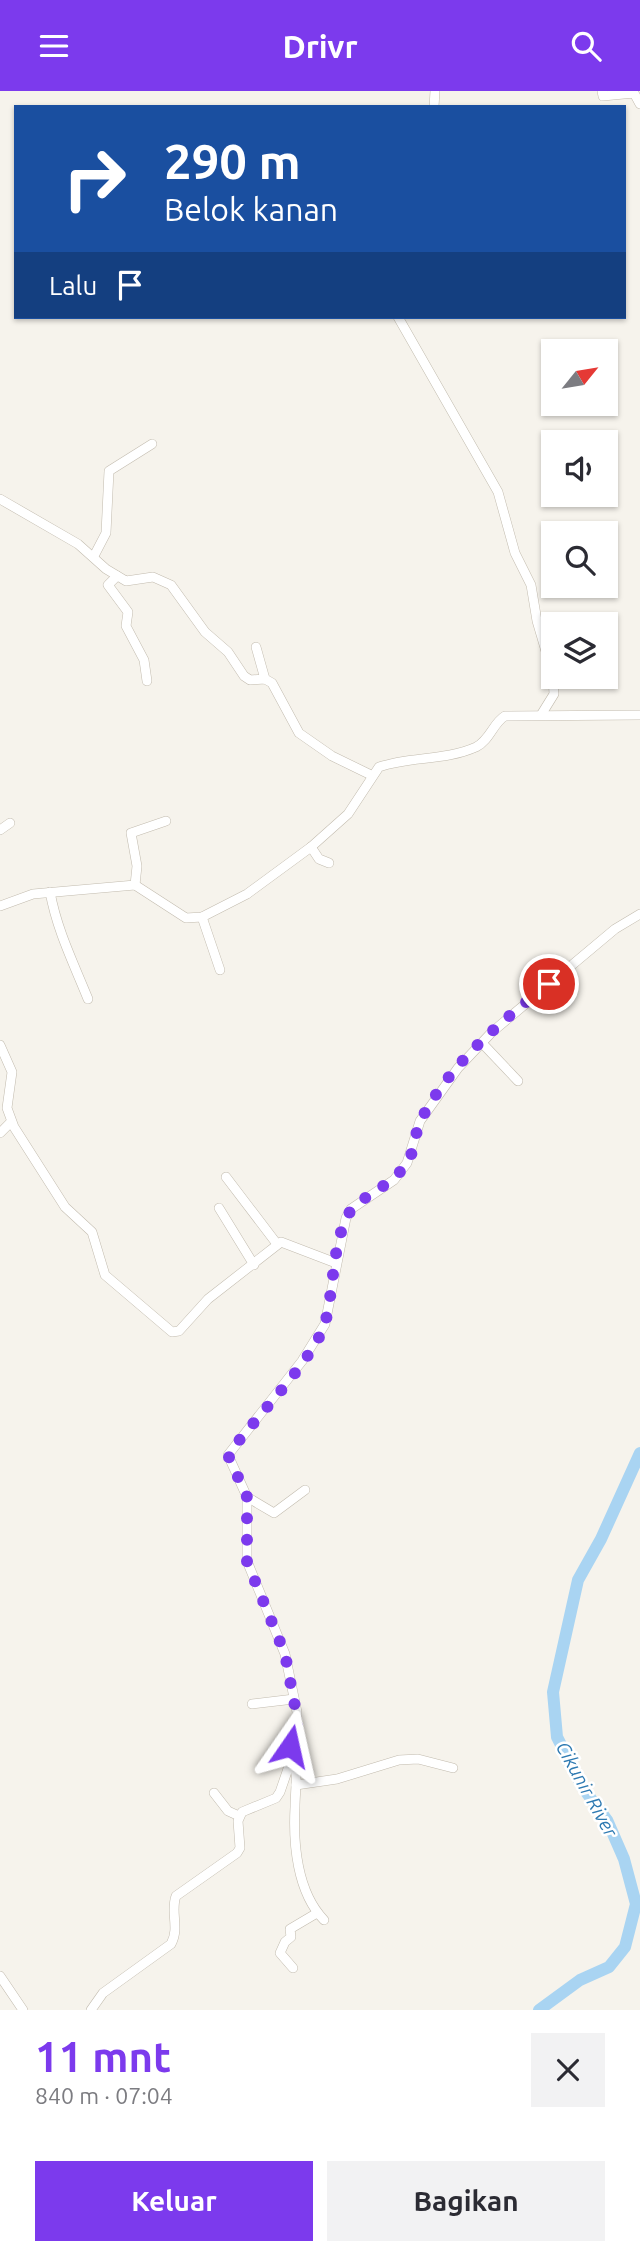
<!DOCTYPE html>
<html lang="id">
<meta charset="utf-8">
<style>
body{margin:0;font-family:Ubuntu,sans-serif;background:#f2f2f3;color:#2b2b33;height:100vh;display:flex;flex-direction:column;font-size:26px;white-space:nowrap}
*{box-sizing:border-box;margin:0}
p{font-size:23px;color:#7c7c81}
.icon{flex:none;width:38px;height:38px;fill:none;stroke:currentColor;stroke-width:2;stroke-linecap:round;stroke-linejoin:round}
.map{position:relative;height:1919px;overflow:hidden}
.drawer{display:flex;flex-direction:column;background:#fff;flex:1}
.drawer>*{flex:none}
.hud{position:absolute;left:14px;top:14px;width:612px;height:214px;border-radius:0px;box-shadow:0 2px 5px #0004;background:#1a4fa0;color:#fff;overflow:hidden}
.needle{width:46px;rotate:60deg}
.tools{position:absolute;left:541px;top:248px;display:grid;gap:14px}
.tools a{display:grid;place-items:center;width:77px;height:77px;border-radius:0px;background:#fff;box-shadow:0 2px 5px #0004;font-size:35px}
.pin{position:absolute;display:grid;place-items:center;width:60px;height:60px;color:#fff;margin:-30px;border:4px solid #fff;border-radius:50%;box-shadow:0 2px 7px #0007}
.me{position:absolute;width:77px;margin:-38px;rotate:11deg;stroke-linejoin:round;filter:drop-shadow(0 0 5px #0008)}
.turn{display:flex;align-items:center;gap:24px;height:147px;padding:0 35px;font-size:32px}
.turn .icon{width:91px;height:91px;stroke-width:2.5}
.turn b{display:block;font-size:49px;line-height:60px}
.then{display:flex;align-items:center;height:66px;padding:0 35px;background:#0003;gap:14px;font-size:26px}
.round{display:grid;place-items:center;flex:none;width:74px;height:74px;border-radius:0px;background:#f2f2f3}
.summary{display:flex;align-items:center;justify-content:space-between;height:119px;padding:0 35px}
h1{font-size:42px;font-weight:600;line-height:52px;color:#7c3aed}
.primary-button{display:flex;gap:14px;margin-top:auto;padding:14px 35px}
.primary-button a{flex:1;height:80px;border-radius:0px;background:#7c3aed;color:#fff;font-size:28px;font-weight:600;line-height:80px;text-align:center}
.primary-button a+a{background:#f2f2f3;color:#2b2b33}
header{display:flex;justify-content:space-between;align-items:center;height:91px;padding:0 35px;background:#7c3aed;color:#fff;font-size:32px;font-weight:600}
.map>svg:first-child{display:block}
</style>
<header><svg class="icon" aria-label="menu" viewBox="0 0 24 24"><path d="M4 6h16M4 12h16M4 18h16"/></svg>Drivr<svg class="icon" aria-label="search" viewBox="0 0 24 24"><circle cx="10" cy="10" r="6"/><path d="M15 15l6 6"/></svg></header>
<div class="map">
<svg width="640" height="1919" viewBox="0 0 640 1919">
<rect width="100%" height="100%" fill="#f6f3ec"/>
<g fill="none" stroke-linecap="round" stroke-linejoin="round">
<!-- river -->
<path stroke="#a9d4f2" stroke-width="12" d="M539,1919L580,1889L609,1876L625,1856L636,1813L624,1768L607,1729L583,1697L557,1646L553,1601L578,1489L601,1448L640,1362"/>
<!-- minor casing -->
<g stroke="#c2bbae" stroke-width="10">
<g id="minor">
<path d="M602,0L603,5L634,2L640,13"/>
<path d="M434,16L435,0"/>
<path d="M398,226L498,401L515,462L531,494L537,530L553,584"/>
<path d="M0,408L78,453L106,478L126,490L153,486L171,494L205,541L228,561L244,585L250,589L265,588L272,592L299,642L332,665L371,684"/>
<path d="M94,465L106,442L109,380L152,353"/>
<path d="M117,485L108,494L128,521L126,535L144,569L147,590"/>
<path d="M256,556L265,588"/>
<path d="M541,624L554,603L553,586"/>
<path d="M0,739L10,732"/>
<path d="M311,756L319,768L329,772"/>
<path d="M135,794L137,775L131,742L166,730"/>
<path d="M50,801C57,839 73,871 88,908"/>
<path d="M0,815L33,803L135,794L186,827L202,826L247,803L311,756L348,723L379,676C411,665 445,670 476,656C490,649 493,632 505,625L640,624"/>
<path d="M202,826L220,879"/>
<path d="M482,952L518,990"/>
<path d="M0,954L12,981L7,1017L14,1036L65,1116L92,1141L105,1184L172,1241L179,1240L208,1208L281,1151L336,1172"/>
<path d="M0,1042L11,1031"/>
<path d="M226,1086L277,1153"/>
<path d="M219,1117L254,1174"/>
<path d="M247,1406L274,1422L305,1399"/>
<path d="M252,1613L294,1608"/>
<path d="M292,1667C299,1682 295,1699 295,1716C293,1753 297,1801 324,1829"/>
<path d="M296,1694L337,1688L399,1669L418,1668L453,1677"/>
<path d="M214,1702L228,1720L239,1725"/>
<path d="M293,1877L280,1862L285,1851L291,1846L290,1838L317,1822"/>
<path d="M0,1885L23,1919"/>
<path d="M91,1919L103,1902L171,1853C180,1837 170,1821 176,1805L237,1762L240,1757L238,1730L242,1721L276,1707L280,1701L292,1666L290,1649L297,1634V1621L285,1563L247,1470V1406L228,1364L302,1270L325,1233L346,1127L351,1118L394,1089L407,1072L420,1030L458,977L492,941L615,838L640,823"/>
</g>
</g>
<!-- minor -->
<use href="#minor" stroke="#fff" stroke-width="9"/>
</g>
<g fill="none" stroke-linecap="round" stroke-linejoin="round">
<!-- route -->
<path stroke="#7c3aed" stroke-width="12" stroke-dasharray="0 21.6" d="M290,1655L297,1634L296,1621L285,1563L247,1471V1406L228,1364C252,1330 314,1269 325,1232C334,1200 332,1153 348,1124C358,1105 391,1097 407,1072C416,1058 414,1041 422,1027C450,973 501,930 549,893"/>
</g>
<g text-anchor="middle" stroke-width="5" stroke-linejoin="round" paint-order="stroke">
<!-- water labels -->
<g font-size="19" font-style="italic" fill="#2e7ab2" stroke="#fff">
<text transform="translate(587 1698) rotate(61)" y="7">Cikunir River</text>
</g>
</g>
</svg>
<div class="tools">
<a><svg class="needle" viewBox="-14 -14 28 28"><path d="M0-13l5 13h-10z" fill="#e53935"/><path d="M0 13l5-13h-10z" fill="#7c7c81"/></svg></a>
<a><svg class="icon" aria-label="sound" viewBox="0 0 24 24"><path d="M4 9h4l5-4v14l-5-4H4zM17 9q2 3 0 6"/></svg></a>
<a><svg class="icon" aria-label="search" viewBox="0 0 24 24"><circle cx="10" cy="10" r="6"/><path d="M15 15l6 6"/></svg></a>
<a><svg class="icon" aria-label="layers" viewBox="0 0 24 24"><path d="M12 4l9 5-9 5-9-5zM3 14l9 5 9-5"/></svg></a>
</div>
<div class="pin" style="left:549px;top:893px;background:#d93025"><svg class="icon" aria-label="arrive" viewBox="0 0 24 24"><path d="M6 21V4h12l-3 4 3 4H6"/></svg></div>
<svg class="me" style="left:290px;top:1655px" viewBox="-20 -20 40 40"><path d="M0-17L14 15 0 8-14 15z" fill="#7c3aed" stroke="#fff" stroke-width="4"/></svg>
<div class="hud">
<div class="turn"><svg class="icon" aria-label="right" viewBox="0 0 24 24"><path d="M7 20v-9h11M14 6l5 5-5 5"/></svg><div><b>290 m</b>Belok kanan</div></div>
<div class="then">Lalu<svg class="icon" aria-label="arrive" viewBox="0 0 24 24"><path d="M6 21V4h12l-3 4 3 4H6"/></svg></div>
</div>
</div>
<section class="drawer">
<div class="summary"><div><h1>11 mnt</h1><p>840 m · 07:04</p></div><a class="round"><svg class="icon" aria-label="close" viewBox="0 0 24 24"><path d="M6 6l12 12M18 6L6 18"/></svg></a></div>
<div class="primary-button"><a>Keluar</a><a>Bagikan</a></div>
</section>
